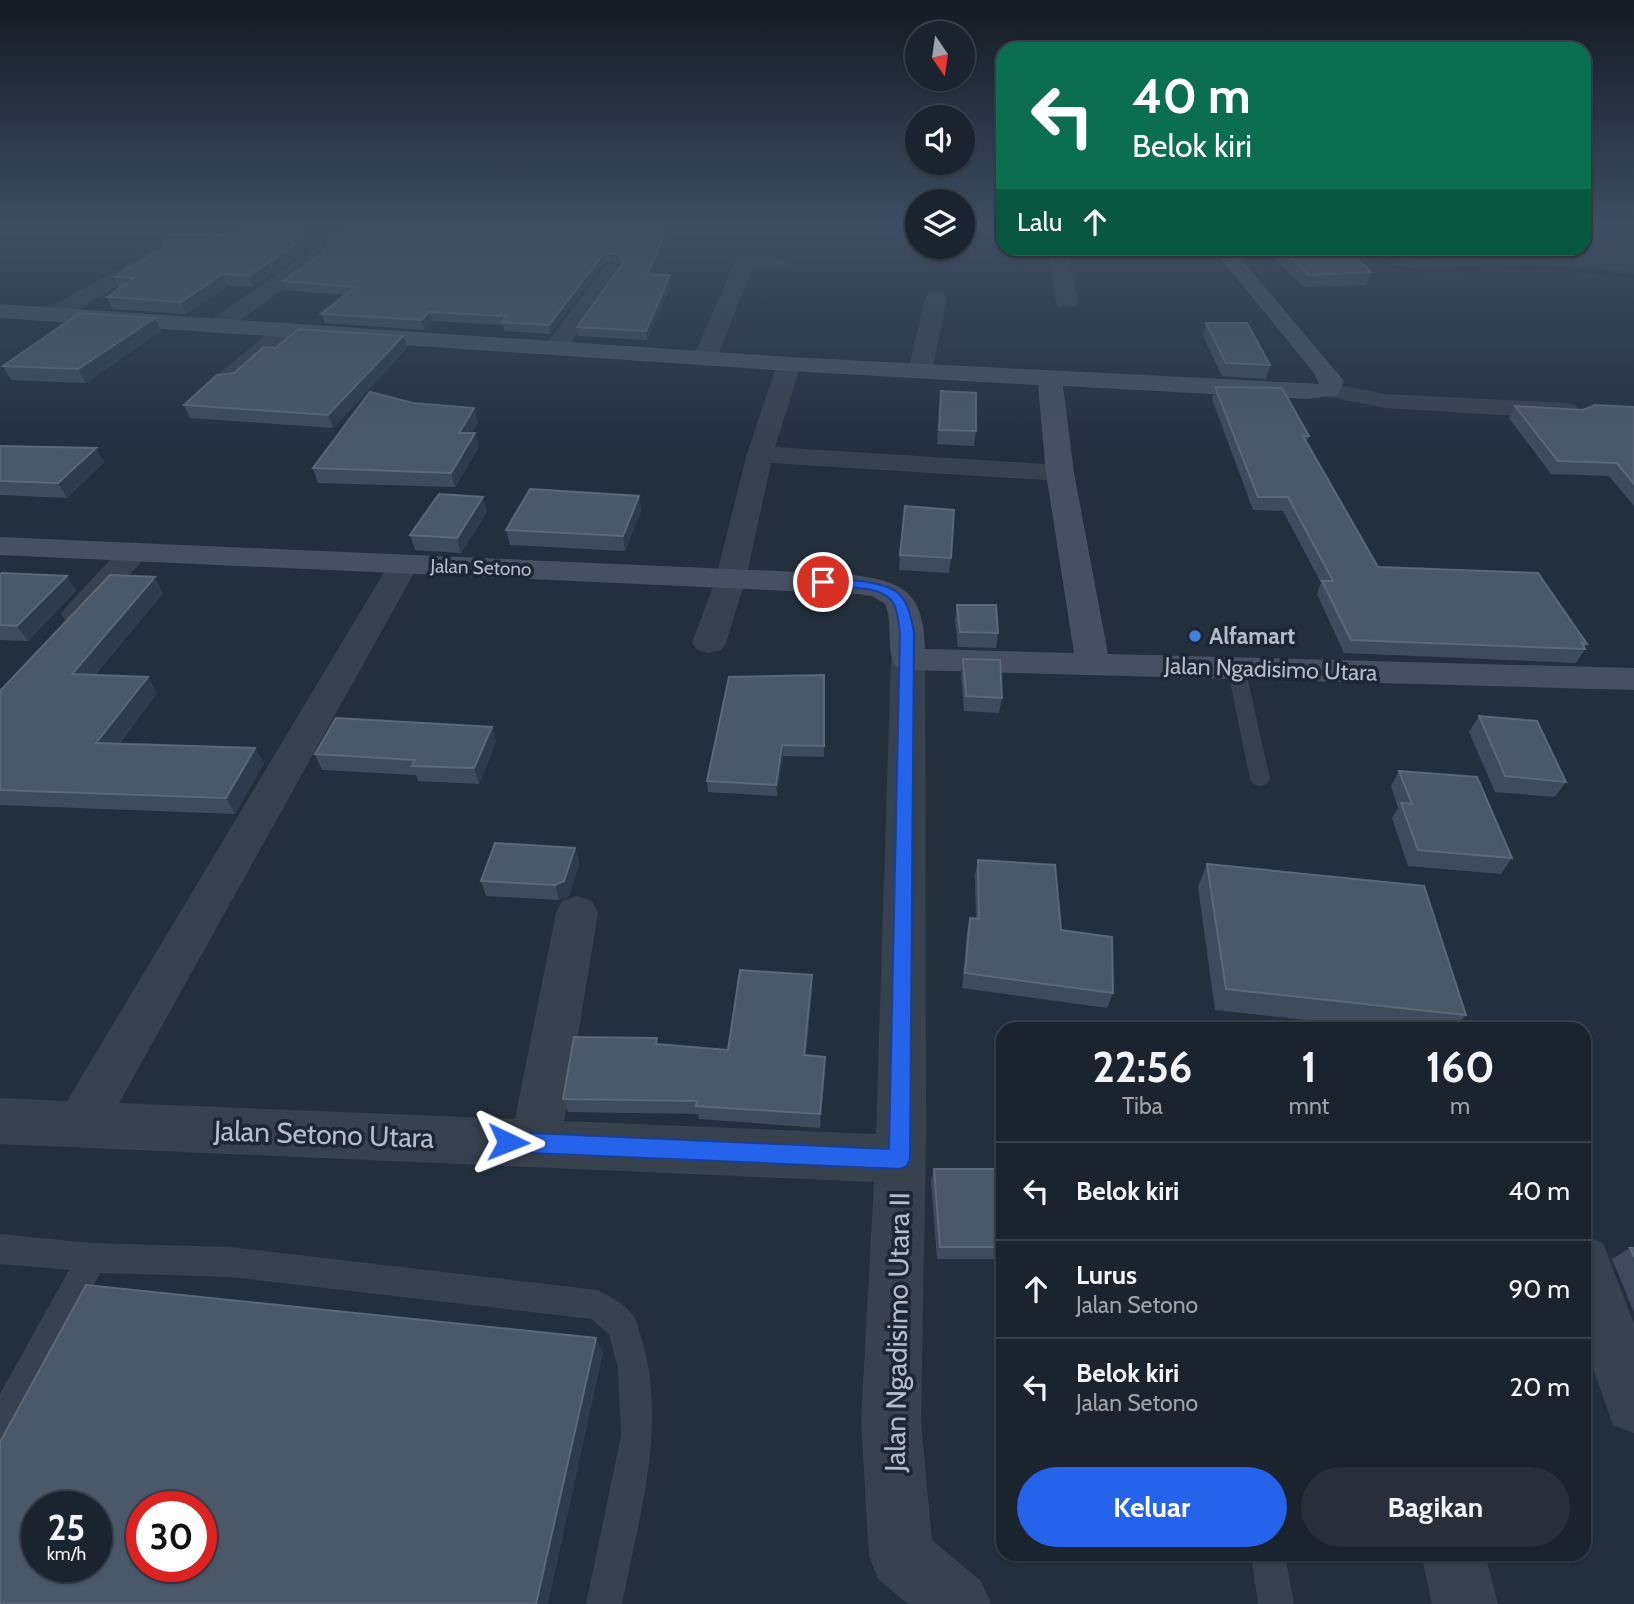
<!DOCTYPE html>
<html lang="id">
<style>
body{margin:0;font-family:Cabin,sans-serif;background:#282f3a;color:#f1f3f6;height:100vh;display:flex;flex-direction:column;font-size:26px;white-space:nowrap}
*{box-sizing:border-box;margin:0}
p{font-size:23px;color:#a0a4aa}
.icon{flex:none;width:38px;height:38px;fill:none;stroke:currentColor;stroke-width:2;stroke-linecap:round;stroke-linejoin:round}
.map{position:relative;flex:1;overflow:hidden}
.drawer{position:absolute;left:996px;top:1022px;width:595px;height:539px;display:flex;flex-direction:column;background:#1b232e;border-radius:21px;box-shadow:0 2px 5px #0004,0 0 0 2px #39404a}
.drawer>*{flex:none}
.guide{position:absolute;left:996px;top:42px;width:595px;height:214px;border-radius:21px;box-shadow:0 2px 5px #0004,0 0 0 2px #39404a;background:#0b6e4f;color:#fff;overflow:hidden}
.needle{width:46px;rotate:167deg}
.tools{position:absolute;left:905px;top:21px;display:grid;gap:14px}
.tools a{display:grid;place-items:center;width:70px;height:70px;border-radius:50%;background:#1b232e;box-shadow:0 2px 5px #0004,0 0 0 2px #39404a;font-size:35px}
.speed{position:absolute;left:21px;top:1491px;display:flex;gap:14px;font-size:35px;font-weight:700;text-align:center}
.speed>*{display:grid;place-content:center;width:91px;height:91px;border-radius:50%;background:#1b232e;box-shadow:0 2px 5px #0004,0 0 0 2px #39404a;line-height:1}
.speed small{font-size:18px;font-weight:400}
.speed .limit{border:10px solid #d22;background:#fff;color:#111}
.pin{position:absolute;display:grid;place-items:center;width:60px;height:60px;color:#fff;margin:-30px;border:4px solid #fff;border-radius:50%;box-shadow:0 2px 7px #0007}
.me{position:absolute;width:77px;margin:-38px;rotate:92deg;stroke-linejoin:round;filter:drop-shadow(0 0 5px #0008)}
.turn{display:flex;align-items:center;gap:24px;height:147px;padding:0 21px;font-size:32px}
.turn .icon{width:91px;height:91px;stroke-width:2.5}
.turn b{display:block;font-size:49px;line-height:60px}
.then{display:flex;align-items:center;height:66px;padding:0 21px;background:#0003;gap:14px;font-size:26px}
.eta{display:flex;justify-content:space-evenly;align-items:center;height:119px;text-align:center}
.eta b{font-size:42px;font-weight:800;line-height:49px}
.primary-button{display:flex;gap:14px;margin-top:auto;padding:14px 21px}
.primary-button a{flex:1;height:80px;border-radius:42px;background:#2563eb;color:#fff;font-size:28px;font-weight:800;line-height:80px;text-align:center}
.primary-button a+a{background:#282f3a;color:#f1f3f6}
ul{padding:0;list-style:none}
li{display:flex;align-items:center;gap:21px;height:98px;padding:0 21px;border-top:2px solid #39404a}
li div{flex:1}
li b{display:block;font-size:26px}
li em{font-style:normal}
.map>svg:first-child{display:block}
</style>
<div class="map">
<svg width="1634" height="1604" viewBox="0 0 1634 1604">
<rect width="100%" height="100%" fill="#242f3e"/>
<!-- green -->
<path fill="#263c3f" d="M1584,226H1634V273C1602,267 1570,264 1538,263C1488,261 1407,272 1363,249L1584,248Z"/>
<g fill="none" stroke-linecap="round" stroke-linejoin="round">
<!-- stream -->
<path fill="#17263c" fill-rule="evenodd" d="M1347,248H1356L1378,260L1406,268L1534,265L1634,274V278C1600,275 1565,269 1531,269C1470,269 1400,286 1347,248Z"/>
<!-- lane -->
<g fill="#38414e" fill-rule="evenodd">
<path d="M1236,661L1245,667L1270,779L1267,784L1260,786L1253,784L1250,779L1227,667Z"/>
<path d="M0,1234L92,1243L231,1247L597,1290C609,1295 624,1304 632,1314C638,1321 640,1335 643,1344C667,1429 638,1520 622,1604H586L621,1436L618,1368L609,1334L591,1319L231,1277L100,1273L12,1438L0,1442V1394L69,1270L0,1264Z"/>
<path d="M1251,1554H1285L1294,1604H1258Z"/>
</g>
<!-- street -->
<g fill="#38414e" fill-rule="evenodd">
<path d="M334,226H356L329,247L325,259L228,329H212L209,324L212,319L309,252L313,241Z"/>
<path d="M157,248L164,250L167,254L164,258L63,319H47L44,314L47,309Z"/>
<path d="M1047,248H1067L1078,302L1075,307H1059L1056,302Z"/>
<path d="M745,256L788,260L791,264L788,268H752L717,358L713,363H697L693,358L735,262L738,258Z"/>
<path d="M612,264L619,266L622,270L563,353H547L543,348L547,343L605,266Z"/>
<path d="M936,292L944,293L947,298L932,371L928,376H912L908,371L925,298L928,293Z"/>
<path d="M286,322L294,324L297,329L294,334L237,384L228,386L219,384L216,379L219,374L278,324Z"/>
<path d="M789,357L797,359L801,364L775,447L1060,465L1070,467L1074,473L1070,479L1060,481L771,463L746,578L726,643L721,650L709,653L697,650L692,643L716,578L747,454L777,364L781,359Z"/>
<path d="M1329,383L1385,394L1567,403L1576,406L1580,411L1576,416L1567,419L1385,408L1320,395L1317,390L1320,385Z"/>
<path d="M135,542L146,545L150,551L146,557L88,621L77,624L66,621L61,614L66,607L124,545Z"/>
<path d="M404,555L415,558L419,564L119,1103L515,1119L556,913L562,901L577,896L592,901L598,913L564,1121L876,1134L891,659L896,651L908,648L920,651L925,659L926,1135L921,1422L932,1540L981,1581L991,1604H908L878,1579L869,1556L861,1422L874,1182L0,1144V1098L67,1101L389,564L393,558Z"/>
<path d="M1584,1235L1603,1243L1634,1324V1433L1613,1425L1584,1342Z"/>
<path d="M1421,1554H1485L1498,1604H1432Z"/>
</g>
<!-- secondary -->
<path fill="#465061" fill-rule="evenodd" d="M1212,248H1232L1344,381L1338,395L1306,399L1063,386L1074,473L1108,654L1634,668V690L908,670L896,667C885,650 894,624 885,604L872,596L858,594L0,555V537L846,574C900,581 924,588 925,649L1074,653L1046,473L1038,385L789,371L0,318V304L789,357L1319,384L1314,373Z"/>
</g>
<!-- wall -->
<g fill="#3f4b5c">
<path d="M673,226L652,275H670L671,284L647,340L578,336L577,327L621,264L613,261L603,264L550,334L504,331L503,325L432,321L424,330L325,323L321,314L345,295L286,290L283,281Z"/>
<path d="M308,228L312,239L307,250L253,287L228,285L186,314L112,309L107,297L119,288L114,277L229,235Z"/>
<path d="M1263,248H1347L1371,272L1366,285L1305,287Z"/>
<path d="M155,318L161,331L86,383L11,380L3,366Z"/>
<path d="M1206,323L1270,365L1266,379L1222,376L1203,336Z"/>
<path d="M275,348H407L333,428L190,418L184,405Z"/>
<path d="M1215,387L1309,436L1306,443L1378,567L1587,644L1584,648L1585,649L1576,663L1344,653L1317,594L1321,583L1283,511L1253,510L1212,399Z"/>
<path d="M941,391L976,431L974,446L937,444Z"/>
<path d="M1515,406L1583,410L1634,407V506L1609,476L1551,474L1509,418Z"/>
<path d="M478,422L471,433H475L479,447L455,487L318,483L313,468Z"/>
<path d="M0,446L104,462L67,498L0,495Z"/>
<path d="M639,496L641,511L625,551L510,545L506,530Z"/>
<path d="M483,497L487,512L461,553L415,550L410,535Z"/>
<path d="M900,555L951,558L949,573L899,570Z"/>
<path d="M0,574L76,591L28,641L0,640Z"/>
<path d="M163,593L95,675L148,677L157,693L119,744L255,748L264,763L235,814L0,805V690Z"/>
<path d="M957,605L998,633L996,648L958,647L955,620Z"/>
<path d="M963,659L1002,698L999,713L964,711L961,674Z"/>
<path d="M824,675V757L783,756L777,796L708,792L707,781Z"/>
<path d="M1479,716L1566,782L1555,797L1495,792L1469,732Z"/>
<path d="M492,727L496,742L479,784L418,781L416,775L322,770L315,754Z"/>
<path d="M1399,771L1512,858L1501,874L1408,866L1392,818L1398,808L1391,786Z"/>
<path d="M575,848L579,863L569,896L559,900L486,896L481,881Z"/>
<path d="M978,860L1113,993L1107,1008L962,988L967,933L970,918L976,919L975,875Z"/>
<path d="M1207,864L1466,1015L1454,1029H1387L1215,1010L1198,887Z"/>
<path d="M812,975V990L806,1055L825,1057V1071L820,1128L699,1119L698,1114L568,1112L563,1099L658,1044L728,1050Z"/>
<path d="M934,1169H1003V1259H937L931,1181Z"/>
<path d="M1630,1248H1634V1312L1612,1259Z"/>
</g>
<!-- shaded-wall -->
<g fill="#2f3b4b">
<path d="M668,226H673L648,283L647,274Z"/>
<path d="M308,228L312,239L307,250L253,287L249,276Z"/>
<path d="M612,253L613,261L603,264L550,334L549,325L602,256Z"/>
<path d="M223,274L228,285L186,314L181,302Z"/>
<path d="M670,275L671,284L647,340L646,331Z"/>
<path d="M429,312L432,321L424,330L421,320Z"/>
<path d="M155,318L161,331L86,383L78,369Z"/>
<path d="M403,336L407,348L333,428L328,415Z"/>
<path d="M474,408L478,422L463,447L459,433Z"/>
<path d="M475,433L479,447L455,487L451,473Z"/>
<path d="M96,448L104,462L67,498L58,483Z"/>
<path d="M639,496L641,511L625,551L623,536Z"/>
<path d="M483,497L487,512L461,553L457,538Z"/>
<path d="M67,576L76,591L28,641L17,626Z"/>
<path d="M155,577L163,593L83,689L72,674Z"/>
<path d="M148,677L157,693L107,759L96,743Z"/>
<path d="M492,727L496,742L479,784L474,768Z"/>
<path d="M782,745L783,756L777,796L776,785Z"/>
<path d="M255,748L264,763L235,814L226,798Z"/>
<path d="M575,848L579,863L569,896L559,900L555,885Z"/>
<path d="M812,975V990L804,1069V1055Z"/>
<path d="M825,1057V1071L820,1128V1114Z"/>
<path d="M596,1338L603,1353L548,1604H536Z"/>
</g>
<!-- building -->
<g fill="#4b5868" stroke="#5c6777" stroke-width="2" fill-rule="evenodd">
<path d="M243,226H285L308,228L303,239L249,276L223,274L181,302L107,297L134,278L114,277L161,249L165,243L163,239L171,234L229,235Z"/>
<path d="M349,226H668L647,274L670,275L646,331L577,327L623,263L620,256L612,253L602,256L549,325L502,322L506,316L429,312L421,320L321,314L355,287L283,281L324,252L329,240L338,232L342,233Z"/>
<path d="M1280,248H1347L1371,272L1309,275Z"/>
<path d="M80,313L155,318L78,369L3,366Z"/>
<path d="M1206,323H1247L1270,365L1226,363Z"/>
<path d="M299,329L403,336L328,415L184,405L217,375L234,373L264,347L275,348Z"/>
<path d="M1215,387L1282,388L1309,436H1303L1378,567L1538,573L1587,644L1582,643L1585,649L1351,640L1322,581H1333L1288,497H1258Z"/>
<path d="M941,391L976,393V431L939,430Z"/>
<path d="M370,392L413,403L474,408L459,433H475L451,473L313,468Z"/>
<path d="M1595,405L1634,407V484L1617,463L1558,461L1515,406L1583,410Z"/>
<path d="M0,446L96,448L58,483L0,481Z"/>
<path d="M530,489L639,496L623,536L506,530Z"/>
<path d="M439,494L483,497L457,538L410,535Z"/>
<path d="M905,506L954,510L951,558L900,555Z"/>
<path d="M2,573L67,576L17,626L0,625V574Z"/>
<path d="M110,575L155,577L72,674L148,677L96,743L255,748L226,798L0,790V690L2,689Z"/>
<path d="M957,605H996L998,633L960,632Z"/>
<path d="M963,659L1000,660L1002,698L966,696Z"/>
<path d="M824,675V746L782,745L776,785L707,781L729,677Z"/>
<path d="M1479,716L1537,721L1566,782L1505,776Z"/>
<path d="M336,718L492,727L474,768L412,766L415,760L315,754Z"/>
<path d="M1399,771L1477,777L1512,858L1418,850L1401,803L1412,804Z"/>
<path d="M495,843L575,848L564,881L555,885L481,881Z"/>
<path d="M978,860L1055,865L1061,930L1112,937L1113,993L965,973L970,918L979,919Z"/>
<path d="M1207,864L1424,886L1466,1015L1226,989Z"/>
<path d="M740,970L812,975L804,1055L825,1057L820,1114L696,1106L697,1101L563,1099L574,1037L657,1038L656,1044L728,1050Z"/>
<path d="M934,1169H1003V1247H940Z"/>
<path d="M1630,1248H1634V1257Z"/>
<path d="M86,1285L596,1338L536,1604H0V1442ZM37,1507H96V1566H37ZM142,1507H201V1566H142Z"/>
</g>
<!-- sky -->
<linearGradient id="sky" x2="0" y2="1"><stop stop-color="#141a22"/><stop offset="0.5" stop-color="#3f4d63"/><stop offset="1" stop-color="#3f4d63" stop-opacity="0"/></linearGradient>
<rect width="1634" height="451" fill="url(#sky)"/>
<!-- route -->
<path fill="#2563eb" stroke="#184099" stroke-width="2" d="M823,578C843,580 887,580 900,595C909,604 911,619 914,632L910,1159L907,1166L900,1169L508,1152L501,1149L497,1142L501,1135L508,1132L889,1149L900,632C898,622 898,607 890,599C875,584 839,589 818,584V579Z"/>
<!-- markers -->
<circle fill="#3f7fe0" stroke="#1d2633" stroke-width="2.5" cx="1195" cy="636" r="7"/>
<g text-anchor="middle" stroke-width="7" stroke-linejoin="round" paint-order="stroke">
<!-- far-street labels -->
<g font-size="19" fill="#b4bcc9" stroke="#1d2633">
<text transform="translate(481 567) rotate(2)" y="7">Jalan Setono</text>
</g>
<!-- poi labels -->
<g font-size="23" font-weight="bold" fill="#b4bcc9" stroke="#1d2633" text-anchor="start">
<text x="1209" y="644">Alfamart</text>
</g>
<!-- street labels -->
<g font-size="23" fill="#b4bcc9" stroke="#1d2633">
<text transform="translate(1271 669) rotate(2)" y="8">Jalan Ngadisimo Utara</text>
</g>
<!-- near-street labels -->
<g font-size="28" fill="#b4bcc9" stroke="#1d2633">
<text transform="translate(324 1134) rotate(2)" y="10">Jalan Setono Utara</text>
<text transform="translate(897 1332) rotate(-89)" y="10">Jalan Ngadisimo Utara II</text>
</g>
</g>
</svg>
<div class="tools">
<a><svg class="needle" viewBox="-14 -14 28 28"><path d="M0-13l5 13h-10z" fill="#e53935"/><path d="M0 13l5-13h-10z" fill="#a0a4aa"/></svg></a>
<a><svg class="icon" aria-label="sound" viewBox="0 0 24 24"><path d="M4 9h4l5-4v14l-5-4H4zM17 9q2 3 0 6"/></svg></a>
<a><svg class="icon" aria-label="layers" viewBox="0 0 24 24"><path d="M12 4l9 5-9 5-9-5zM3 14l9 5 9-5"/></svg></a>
</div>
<div class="speed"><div>25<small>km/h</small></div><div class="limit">30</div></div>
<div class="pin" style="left:823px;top:582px;background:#d93025"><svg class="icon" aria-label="arrive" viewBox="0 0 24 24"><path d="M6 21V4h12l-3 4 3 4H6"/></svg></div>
<svg class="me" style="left:508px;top:1142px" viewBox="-20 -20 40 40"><path d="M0-17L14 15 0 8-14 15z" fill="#2563eb" stroke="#fff" stroke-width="4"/></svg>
<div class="guide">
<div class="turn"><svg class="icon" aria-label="left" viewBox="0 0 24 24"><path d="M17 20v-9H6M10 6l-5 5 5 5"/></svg><div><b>40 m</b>Belok kiri</div></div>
<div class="then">Lalu<svg class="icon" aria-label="ahead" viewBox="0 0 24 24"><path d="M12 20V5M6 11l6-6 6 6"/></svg></div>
</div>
<section class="drawer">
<div class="eta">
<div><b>22:56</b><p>Tiba</p></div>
<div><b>1</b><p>mnt</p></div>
<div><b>160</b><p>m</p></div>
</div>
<ul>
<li><svg class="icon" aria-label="left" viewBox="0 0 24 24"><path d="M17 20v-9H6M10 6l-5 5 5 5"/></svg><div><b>Belok kiri</b></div><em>40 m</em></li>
<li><svg class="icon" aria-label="ahead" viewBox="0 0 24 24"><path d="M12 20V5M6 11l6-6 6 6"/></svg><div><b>Lurus</b><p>Jalan Setono</p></div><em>90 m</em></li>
<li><svg class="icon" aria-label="left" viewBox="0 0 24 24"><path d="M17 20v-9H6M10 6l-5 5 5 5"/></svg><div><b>Belok kiri</b><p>Jalan Setono</p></div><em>20 m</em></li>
</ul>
<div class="primary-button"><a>Keluar</a><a>Bagikan</a></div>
</section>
</div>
